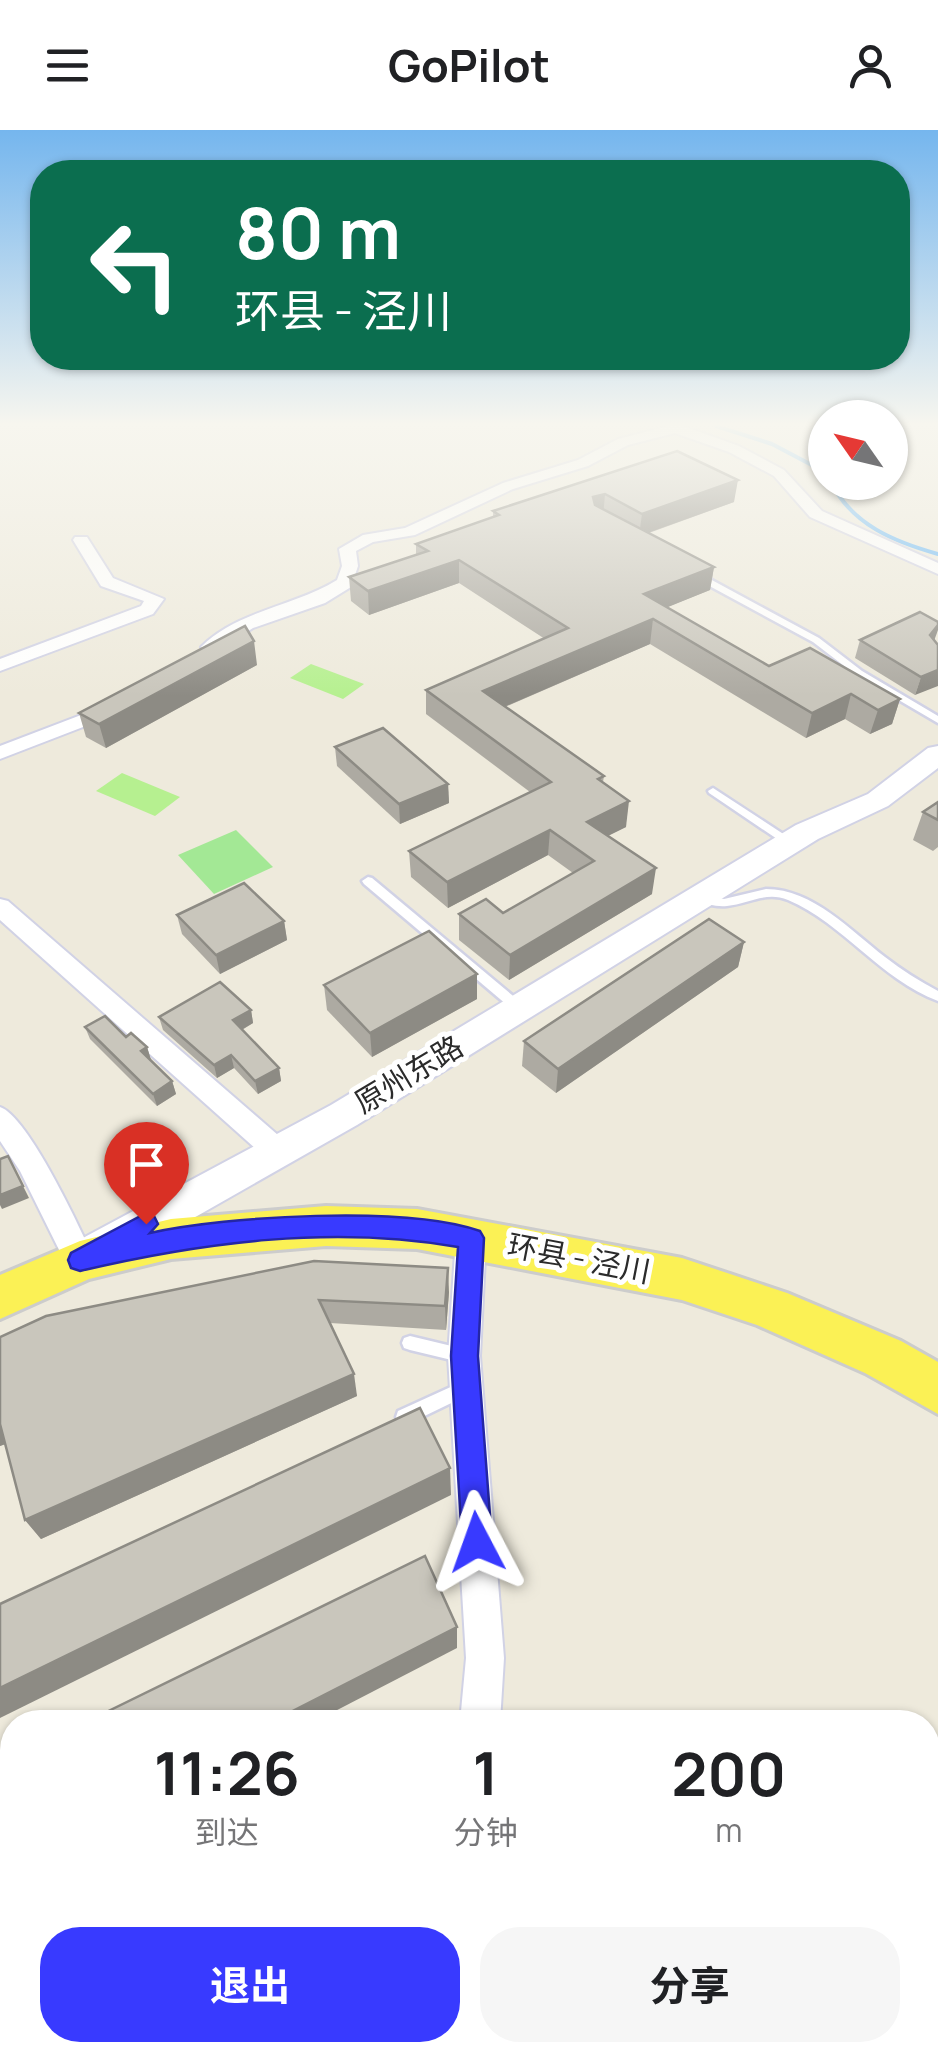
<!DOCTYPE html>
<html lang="zh">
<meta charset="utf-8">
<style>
body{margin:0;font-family:Manrope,"Noto Sans SC",sans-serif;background:#f6f6f6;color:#202124;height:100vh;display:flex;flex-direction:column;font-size:38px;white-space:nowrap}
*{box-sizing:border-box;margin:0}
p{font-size:32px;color:#757577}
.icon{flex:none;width:55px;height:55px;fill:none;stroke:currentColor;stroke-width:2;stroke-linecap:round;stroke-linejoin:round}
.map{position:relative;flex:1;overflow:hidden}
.panel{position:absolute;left:0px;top:1580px;width:940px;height:352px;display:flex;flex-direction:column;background:#fff;border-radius:40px 40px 0 0;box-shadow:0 2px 8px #0004}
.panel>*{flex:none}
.banner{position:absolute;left:30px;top:30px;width:880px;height:210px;border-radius:40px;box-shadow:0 2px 8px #0004;background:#0b6e4f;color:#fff;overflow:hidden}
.needle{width:65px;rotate:304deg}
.buttons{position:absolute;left:808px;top:270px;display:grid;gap:20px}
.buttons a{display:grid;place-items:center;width:100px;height:100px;border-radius:50%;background:#fff;box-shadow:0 2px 8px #0004;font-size:50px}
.pin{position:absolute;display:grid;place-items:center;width:85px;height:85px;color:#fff;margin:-102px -42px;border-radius:50% 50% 50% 0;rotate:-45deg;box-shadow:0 0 10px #0007}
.pin .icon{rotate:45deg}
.me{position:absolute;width:110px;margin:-55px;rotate:356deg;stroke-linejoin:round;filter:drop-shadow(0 0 8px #0008)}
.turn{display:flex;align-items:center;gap:35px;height:210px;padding:0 40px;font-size:45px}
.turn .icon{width:130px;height:130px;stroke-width:2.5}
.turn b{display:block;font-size:70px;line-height:85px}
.eta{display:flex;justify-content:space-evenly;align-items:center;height:170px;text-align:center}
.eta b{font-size:60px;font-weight:700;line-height:70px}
.action{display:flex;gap:20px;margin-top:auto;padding:20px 40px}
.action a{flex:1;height:115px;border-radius:40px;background:#383aff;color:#fff;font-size:40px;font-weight:700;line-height:115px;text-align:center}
.action a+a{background:#f6f6f6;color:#202124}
header{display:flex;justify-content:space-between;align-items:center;height:130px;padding:0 40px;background:#fff;font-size:45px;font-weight:700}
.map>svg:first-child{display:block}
</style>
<header><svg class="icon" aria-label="menu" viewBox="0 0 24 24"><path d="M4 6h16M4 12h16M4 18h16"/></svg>GoPilot<svg class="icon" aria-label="person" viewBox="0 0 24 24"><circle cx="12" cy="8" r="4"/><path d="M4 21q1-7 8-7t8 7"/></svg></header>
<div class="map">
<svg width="938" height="1932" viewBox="0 0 938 1932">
<rect width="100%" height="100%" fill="#eeeadc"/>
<!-- green -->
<path fill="#a3e895" d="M236,700L273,737L214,764L178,725Z"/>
<!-- pitch -->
<g fill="#b6f090">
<path d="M311,534L364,554L343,569L290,548Z"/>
<path d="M122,643L180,667L155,686L96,661Z"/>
</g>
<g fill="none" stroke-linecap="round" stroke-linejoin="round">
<!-- stream -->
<g stroke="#68b8f7" stroke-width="4">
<path d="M716,296L772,314L825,342"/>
<path d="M831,352C852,395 895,412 938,424"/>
</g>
<!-- lane casing -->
<g stroke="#d1d2e5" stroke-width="5">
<g id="lane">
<path d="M691,442H697L819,508L862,541L938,586V593L856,545L813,512L691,446Z"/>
<path d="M713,658L794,711V715H786L709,663L708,661Z"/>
<path d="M368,747L372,748L524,875L525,878L524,881H514L364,754L362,751Z"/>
<path d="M766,759C813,759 851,801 885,827C902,840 919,851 938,861V871C880,849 844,794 788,770C766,761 748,774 727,776C716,777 706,774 696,771L694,768L700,764L724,769Z"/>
<path d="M410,1206L464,1219L470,1221L472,1226L470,1231L464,1233L410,1220L404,1218L402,1213L404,1208Z"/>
<path d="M466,1250L472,1253L474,1258L472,1263L410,1293L404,1295L398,1293L396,1287L398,1281Z"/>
</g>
</g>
<!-- street casing -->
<g stroke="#d1d2e5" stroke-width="4">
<g id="street">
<path d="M669,296H683L739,316L784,340L822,381L938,433V444L810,387L774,346L729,322L675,303L628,315L588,336L513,359L415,405L373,412L356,421L358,436L351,457L325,473L253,498L217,521L210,523L201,517C236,481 295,476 337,450L342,436L339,419L363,405L405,398L503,353L578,330L618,309Z"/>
<path d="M75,407H87L113,448L164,469L153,484L0,541V529L141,476L144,471L101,456L73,410Z"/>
<path d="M115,572L122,574V582L0,629V616Z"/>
<path d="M0,769L8,771L286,1012L290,1020L286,1028L276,1031L266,1028L0,790Z"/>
<path d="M0,977C28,986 81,1100 95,1131L91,1140L80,1144L69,1140L20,1041L0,1011Z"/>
<path d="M471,1095L482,1099L486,1108L480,1226L504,1528L500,1592H460L466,1528L448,1226L456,1108L460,1099Z"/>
<path d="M239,1920H300L295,1932H234Z"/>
</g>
</g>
<!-- secondary casing -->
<g stroke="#d1d2e5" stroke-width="4">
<path id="secondary" d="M938,616V638L888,676L818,709L357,995L111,1135L96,1140L81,1135L75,1122L81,1109L331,975L796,695L868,664L928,618Z"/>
</g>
<!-- primary casing -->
<g stroke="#ccc" stroke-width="6">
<path id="primary" d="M326,1076L417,1079L682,1128L787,1163L901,1211L938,1232V1284L865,1243L757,1195L682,1170L417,1119L326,1116L171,1129L89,1149L0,1189V1145L80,1111L171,1089Z"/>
</g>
<!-- lane -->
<use href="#lane" fill="#fff" fill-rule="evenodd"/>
<!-- street -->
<use href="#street" fill="#fff" fill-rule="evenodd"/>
<!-- secondary -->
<use href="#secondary" fill="#fff" fill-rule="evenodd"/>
<!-- primary -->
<use href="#primary" fill="#fbf155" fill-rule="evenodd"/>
</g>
<!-- wall -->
<g fill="#adaaa2">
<path d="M677,321L734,372L649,403L714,437L710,460L667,477L769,536L900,569L892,594L870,604L845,589L806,608L650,514L505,577L604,646L603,652L626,697L608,706L652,764L509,850L459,810V784L503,783L573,743L548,725L448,778L411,747L409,721L530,662L426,584V560L545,509L459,453L369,485L351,471L349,447L416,425V414L493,387V381Z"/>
<path d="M860,510H934L915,565L855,528Z"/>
<path d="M257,535L106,618L86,607L79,583Z"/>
<path d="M335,617L448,654L449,673L400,694L337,636Z"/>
<path d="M938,672V717L933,721L913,710L923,682Z"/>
<path d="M177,785L284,791L287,810L220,844L182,804Z"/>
<path d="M744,812L738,837L556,963L522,936L524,911Z"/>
<path d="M324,855L477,869L372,927L327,880Z"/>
<path d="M251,880L253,893L242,900L279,938L281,951L258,964L234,938L217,948L163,900L159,887Z"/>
<path d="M85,897L126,907L147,917L151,930L172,951L176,964L157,976L90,909Z"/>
<path d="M449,1162L446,1200L330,1193L357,1266L41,1409L25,1390L5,1314L0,1316V1207L46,1186Z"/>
</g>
<!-- shaded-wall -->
<g fill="#8d8b84">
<path d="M738,350L734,372L639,406L642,384Z"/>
<path d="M605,364L603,387L591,390L593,367Z"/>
<path d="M459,430V453L369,485L368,461Z"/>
<path d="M714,437L710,460L641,488L644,464Z"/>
<path d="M653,489L650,514L483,586V561Z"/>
<path d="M938,495V500L934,511L930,505Z"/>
<path d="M254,511L257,535L106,618L99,594Z"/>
<path d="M938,540V556L915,565L921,547Z"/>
<path d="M851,564L845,589L806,608L812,583Z"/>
<path d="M900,569L892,594L870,604L878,580Z"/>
<path d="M448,654L449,673L400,694L399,674Z"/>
<path d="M629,671L626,697L585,717L587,692Z"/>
<path d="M550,700L548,725L448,778L447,752Z"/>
<path d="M656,738L652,764L509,850L510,825Z"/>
<path d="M284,791L287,810L220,844L216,825Z"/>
<path d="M744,812L738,837L556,963L558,939Z"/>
<path d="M477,844V869L372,927L370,903Z"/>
<path d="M251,880L253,893L236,903L233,890Z"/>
<path d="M147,917L151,930L141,921Z"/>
<path d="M231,925L234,938L217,948L214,935Z"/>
<path d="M279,938L281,951L258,964L255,951Z"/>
<path d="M172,951L176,964L157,976L153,964Z"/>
<path d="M23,1056L29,1068L2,1079L0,1075V1065Z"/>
<path d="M448,1138L449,1162L446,1200L445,1176Z"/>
<path d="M354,1244L357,1266L41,1409L25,1390Z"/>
<path d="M0,1291L14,1311L0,1316Z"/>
<path d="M450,1338L451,1365L0,1588V1558Z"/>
<path d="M457,1497V1518L314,1592H271Z"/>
<path d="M12,1726V1749L0,1756V1732Z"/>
<path d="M102,1920H124L105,1932H82Z"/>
</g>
<!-- building -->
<g fill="#c9c6bc" stroke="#8d8b84" stroke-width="2.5">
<path d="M677,321L738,350L642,384L605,364L593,367L595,375L714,437L644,464L769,536L810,518L900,569L878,580L851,564L812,583L653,489L483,561L604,646L598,649L629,671L587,692L656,738L510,825L459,784L486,769L503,783L594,731L550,700L447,752L409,721L551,652L426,560L568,498L459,430L368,461L349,447L428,421L416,414L499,385L493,381Z"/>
<path d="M920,482L938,492V495L930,505L938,515V540L921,547L860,510Z"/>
<path d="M245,496L254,511L99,594L79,583Z"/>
<path d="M383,598L448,654L399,674L335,617Z"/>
<path d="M938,672V690L923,682Z"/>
<path d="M244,753L284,791L216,825L177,785Z"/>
<path d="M709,789L744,812L558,939L524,911Z"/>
<path d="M429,801L477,844L370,903L324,855Z"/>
<path d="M220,852L251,880L233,890L279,938L255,951L231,925L214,935L159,887Z"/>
<path d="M105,886L126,907L131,903L147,917L141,921L172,951L153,964L85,897Z"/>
<path d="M8,1026L23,1056L0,1065V1029Z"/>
<path d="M314,1131L448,1138L445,1176L319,1170L354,1244L25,1390L0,1294V1207L46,1186Z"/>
<path d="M420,1278L450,1338L0,1558V1474Z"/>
<path d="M425,1426L457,1497L271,1592H86Z"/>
<path d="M12,1629V1726L0,1732V1635Z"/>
<path d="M12,1848V1920H102L82,1932H0V1856Z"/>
<path d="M315,1920H442L446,1932H297Z"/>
</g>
<!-- sky -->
<linearGradient id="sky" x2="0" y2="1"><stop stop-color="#75b6ee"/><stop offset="0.52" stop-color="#f7f6ef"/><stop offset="1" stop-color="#f7f6ef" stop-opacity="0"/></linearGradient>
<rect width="938" height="566" fill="url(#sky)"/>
<!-- route -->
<path fill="#383aff" stroke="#2426a6" stroke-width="2.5" d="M146,1083L154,1086L158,1094L150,1103C227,1086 406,1075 480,1101L484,1108L478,1226L492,1412L488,1423L477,1427L467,1423L462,1412L451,1226L458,1117C333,1095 203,1112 80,1141L71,1138L68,1130L71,1123Z"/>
<g text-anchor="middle" stroke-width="10" stroke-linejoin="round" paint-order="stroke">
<!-- street labels -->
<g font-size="30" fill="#2b2b2b" stroke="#fff">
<text transform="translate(409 945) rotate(-31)" y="10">原州东路</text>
<text transform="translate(579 1129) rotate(11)" y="10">环县 - 泾川</text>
</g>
</g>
</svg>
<div class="buttons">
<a><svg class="needle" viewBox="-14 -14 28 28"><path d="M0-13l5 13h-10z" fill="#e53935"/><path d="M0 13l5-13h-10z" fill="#757577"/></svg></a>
</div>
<div class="pin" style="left:146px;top:1094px;background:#d93025"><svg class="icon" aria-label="arrive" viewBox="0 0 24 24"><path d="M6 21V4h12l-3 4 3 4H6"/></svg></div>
<svg class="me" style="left:477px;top:1412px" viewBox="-20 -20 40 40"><path d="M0-17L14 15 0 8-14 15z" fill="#383aff" stroke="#fff" stroke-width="4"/></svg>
<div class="banner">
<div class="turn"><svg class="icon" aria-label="left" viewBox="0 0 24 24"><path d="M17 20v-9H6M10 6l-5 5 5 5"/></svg><div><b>80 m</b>环县 - 泾川</div></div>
</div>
<section class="panel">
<div class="eta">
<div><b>11:26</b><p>到达</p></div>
<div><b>1</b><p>分钟</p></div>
<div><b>200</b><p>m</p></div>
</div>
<div class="action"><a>退出</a><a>分享</a></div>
</section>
</div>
